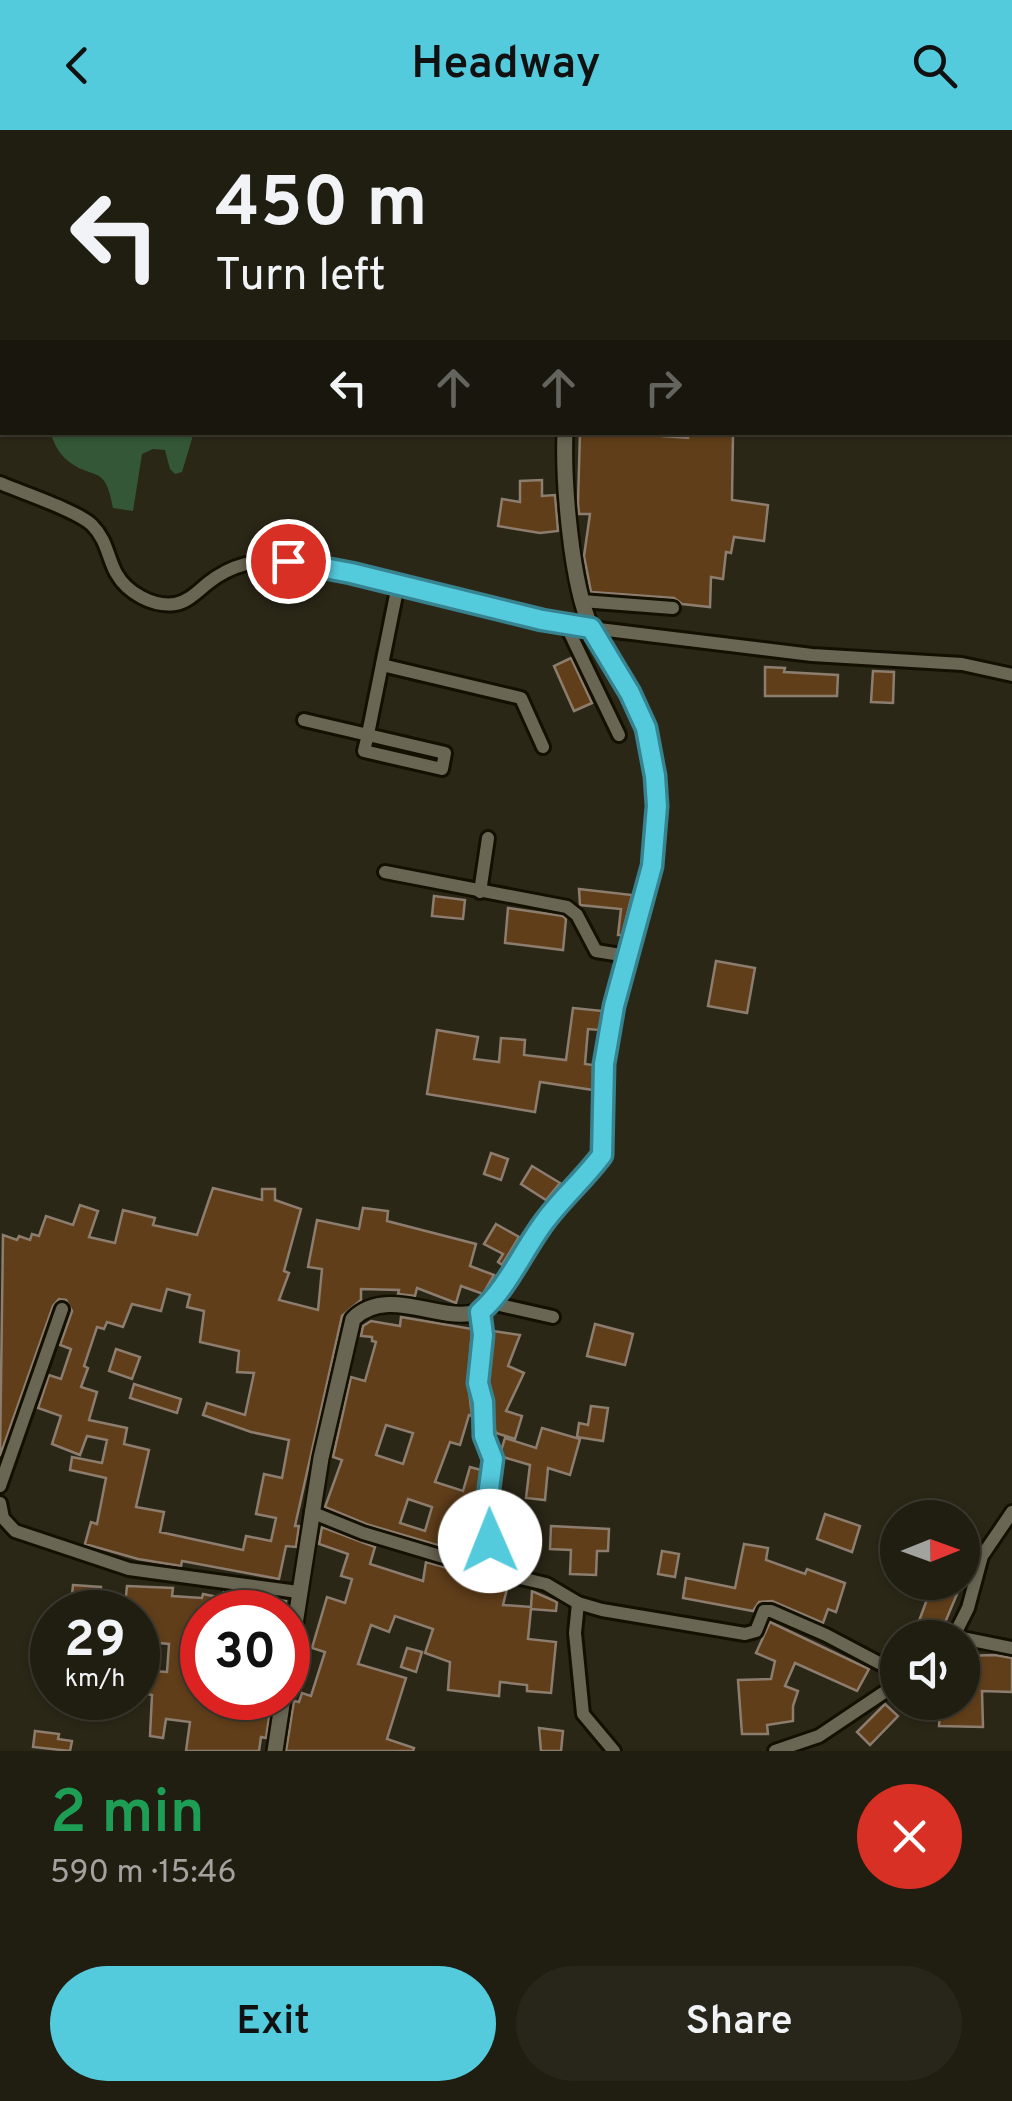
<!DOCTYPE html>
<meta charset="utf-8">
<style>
body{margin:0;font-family:Overpass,sans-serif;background:#28261a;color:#f1f3f6;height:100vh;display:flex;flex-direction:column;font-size:38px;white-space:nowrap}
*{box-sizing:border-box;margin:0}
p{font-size:32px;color:#a2a29f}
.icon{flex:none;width:55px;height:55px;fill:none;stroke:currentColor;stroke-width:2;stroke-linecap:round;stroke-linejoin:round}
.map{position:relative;height:1621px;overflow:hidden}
.details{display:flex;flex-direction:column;background:#201d11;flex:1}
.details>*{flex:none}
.hud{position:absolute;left:0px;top:0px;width:1012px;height:305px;box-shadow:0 2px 8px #0004,0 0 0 2px #3d3b31;background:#201d11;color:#f1f3f6;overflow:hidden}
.needle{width:65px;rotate:89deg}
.tools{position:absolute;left:880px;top:1370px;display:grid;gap:20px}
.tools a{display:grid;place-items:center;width:100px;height:100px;border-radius:50%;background:#201d11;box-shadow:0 2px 8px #0004,0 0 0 2px #3d3b31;font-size:50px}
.speed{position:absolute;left:30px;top:1460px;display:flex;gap:20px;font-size:50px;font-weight:700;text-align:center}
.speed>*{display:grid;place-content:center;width:130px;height:130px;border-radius:50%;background:#201d11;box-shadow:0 2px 8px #0004,0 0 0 2px #3d3b31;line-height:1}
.speed small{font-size:25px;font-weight:400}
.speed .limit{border:15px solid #d22;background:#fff;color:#111}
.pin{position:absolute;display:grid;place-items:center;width:85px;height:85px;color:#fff;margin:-42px;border:5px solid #fff;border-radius:50%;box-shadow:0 2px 10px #0007}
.me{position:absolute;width:110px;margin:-55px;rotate:359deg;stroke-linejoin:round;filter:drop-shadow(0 0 8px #0008)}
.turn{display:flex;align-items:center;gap:35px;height:210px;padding:0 50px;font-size:45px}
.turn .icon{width:130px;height:130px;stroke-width:2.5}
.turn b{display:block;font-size:70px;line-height:85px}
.lanes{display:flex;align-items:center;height:95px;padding:0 50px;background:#0003;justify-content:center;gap:50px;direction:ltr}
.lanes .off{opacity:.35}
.round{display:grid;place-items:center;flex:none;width:105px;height:105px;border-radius:52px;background:#28261a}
.head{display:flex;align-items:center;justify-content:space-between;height:170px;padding:0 50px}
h1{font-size:60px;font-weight:600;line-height:75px;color:#1e9e55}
.cta{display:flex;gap:20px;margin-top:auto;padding:20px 50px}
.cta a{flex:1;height:115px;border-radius:60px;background:#54cadd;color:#111;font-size:40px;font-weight:600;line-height:115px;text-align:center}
.cta a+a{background:#28261a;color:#f1f3f6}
header{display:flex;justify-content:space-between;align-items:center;height:130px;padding:0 50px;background:#54cadd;color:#111;font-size:45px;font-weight:600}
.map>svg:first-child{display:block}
</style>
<header><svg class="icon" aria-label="back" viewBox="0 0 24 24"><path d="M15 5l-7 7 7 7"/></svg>Headway<svg class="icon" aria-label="search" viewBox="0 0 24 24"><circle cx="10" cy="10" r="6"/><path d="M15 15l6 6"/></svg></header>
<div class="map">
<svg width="1012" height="1621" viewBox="0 0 1012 1621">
<rect width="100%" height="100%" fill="#2b2717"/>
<!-- forest -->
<path fill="#345837" d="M194,302L182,342L175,344L170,339L165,320L153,319L142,324L133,381L113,378C105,332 94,352 67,330C58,323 54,312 50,303Z"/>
<!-- building -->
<g fill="#603e1a" stroke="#8c7d6f" stroke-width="2.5" fill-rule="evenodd">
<path d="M580,302H663V306L688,308V302H733L732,370L768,375L764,411L734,407L731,423L726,422L723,449L711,447L710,477L682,474L674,468L591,462L584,426L590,384H579L578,373Z"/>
<path d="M542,350V366L555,365L558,401L540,403L498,396L502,369L520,372V351Z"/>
<path d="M571,528L592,573L574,581L554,536Z"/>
<path d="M765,537L785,538L784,542L838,545L837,566H765Z"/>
<path d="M873,541L894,542L893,573L871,572Z"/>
<path d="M579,759L632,765L622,805H618L621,779L580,775Z"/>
<path d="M434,766L465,770L463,789L432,786Z"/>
<path d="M508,778L563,786L566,789L563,820L505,813Z"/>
<path d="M716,831L755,838L747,883L708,876Z"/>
<path d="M573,878L603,881L599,900L588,899L585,934L593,935V960L540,952L535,982L427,964L437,900L478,907L474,929L499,932L501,908L525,910L524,925L566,930Z"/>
<path d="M491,1023L508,1029L501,1050L484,1044Z"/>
<path d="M532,1036L560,1053L546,1070L521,1054Z"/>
<path d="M213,1058L262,1070V1059H275V1070L301,1079L284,1141L289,1143L279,1170L318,1180L322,1139L308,1137L317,1090L359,1099L363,1078L388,1081L387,1091L476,1114L470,1136L494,1145L483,1164L461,1156L456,1173L417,1158L415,1166L398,1164L399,1160L361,1159V1170L342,1186L295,1396H299L296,1417L286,1416L279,1449L182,1431L181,1436L138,1429L85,1414L91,1392L97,1394L106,1348L70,1340L72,1327L102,1333L107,1310L87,1306L80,1325L52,1314L61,1286L38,1278L49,1245L61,1249L71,1219L60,1215L72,1181L66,1170L59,1169L53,1176L0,1326L3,1105L17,1110L19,1106L30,1110L32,1104L39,1106L46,1086L73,1095L80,1075L98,1081L89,1107L115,1113L123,1080L155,1088L153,1095L197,1105ZM167,1159L190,1165L187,1177L204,1181L200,1212L239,1221L237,1242L254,1243L245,1285L207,1273L203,1285L251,1302L289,1310L282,1348L264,1344L256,1384L276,1388L271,1411L246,1406L243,1420L160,1402L164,1382L136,1377L149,1320L124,1314L127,1298L89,1290L97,1262L81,1257L88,1238L84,1236L97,1197L104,1199L107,1192L123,1197L132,1174L161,1181Z"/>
<path d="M496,1094L519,1107L502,1135L498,1132L503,1124L484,1114Z"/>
<path d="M401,1187L472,1199L468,1253L472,1286L469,1285L460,1315L450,1312L435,1352L463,1361L470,1337L481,1340L475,1387L480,1412L478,1427L366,1394L325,1377L342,1330L333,1327L351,1247L365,1251L376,1212L372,1211V1207L361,1206L363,1196L371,1191L400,1196ZM386,1295L413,1303L403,1334L376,1325ZM408,1369L432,1377L425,1401L400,1393Z"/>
<path d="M595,1194L633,1204L625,1235L587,1226Z"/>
<path d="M493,1201L520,1205L508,1236L524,1243L506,1281L522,1286L515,1309L496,1303L492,1292L493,1271L488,1252Z"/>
<path d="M116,1219L140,1227L132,1249L109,1241Z"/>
<path d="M134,1254L181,1269L177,1283L130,1268Z"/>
<path d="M591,1276L608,1278L603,1311L577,1307L579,1293L588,1295Z"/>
<path d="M542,1298L580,1309L570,1345L548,1338L545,1370L526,1368L530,1335L503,1327L501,1321L505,1308L536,1318Z"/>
<path d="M825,1384L860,1396L852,1422L817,1409Z"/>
<path d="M496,1389L519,1391L517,1416L500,1415Z"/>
<path d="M551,1396L609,1399L608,1421H597L596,1445L570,1444L571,1420L550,1419Z"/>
<path d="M322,1397L375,1417L370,1434L423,1451L426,1432L508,1455L503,1475L531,1477L532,1461L557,1472L556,1481L531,1479L528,1509L556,1512L551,1563L527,1561V1555L500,1552L499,1566L448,1560L450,1532L425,1523L433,1499L395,1486L389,1502L371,1495L358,1534L406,1548L387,1609L414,1618L413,1621H286L294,1571L299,1572L302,1563L311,1566L325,1522L312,1518L327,1467L345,1473L352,1449L341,1446L348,1424L319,1414Z"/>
<path d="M744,1414L768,1418L766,1430L805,1444L807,1439L845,1453L836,1482L828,1479L823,1493L772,1471L759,1472L753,1481L683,1468L686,1448L735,1458Z"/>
<path d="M662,1421L679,1424L675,1447L658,1444Z"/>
<path d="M926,1452H962L939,1507L916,1499L932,1456Z"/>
<path d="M73,1455L101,1457L100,1476L71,1474Z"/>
<path d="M127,1456L173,1458L172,1466L202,1468L203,1464L223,1468L224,1462L286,1471L285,1482H202V1568H272L266,1608L261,1607L259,1621H186L190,1592L166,1589L163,1608L150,1606L152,1565L138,1562V1540L167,1542L169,1514L138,1511V1482H128L129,1477L125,1476Z"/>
<path d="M770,1492L869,1539L857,1561L795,1533L785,1556L798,1561L793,1576V1591L767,1595L768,1604H742L738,1550L771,1549L775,1531L756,1523Z"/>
<path d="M407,1518L422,1522L416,1542L401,1537Z"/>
<path d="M995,1525L1012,1528V1562L982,1561L983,1597L939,1596L940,1583H955L956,1572H962L966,1540H962V1526Z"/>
<path d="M885,1574L898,1586L870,1615L857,1602Z"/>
<path d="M539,1598L563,1601L561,1621H541Z"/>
<path d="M35,1601L59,1604L58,1609L72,1611L70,1621L33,1617Z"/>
</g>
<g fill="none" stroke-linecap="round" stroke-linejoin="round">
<!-- minor casing -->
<g stroke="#131002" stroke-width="18">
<g id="minor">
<path d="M125,0L127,2"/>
<path d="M0,91L2,92"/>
<path d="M0,353C21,362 78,381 92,395C107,410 107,426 116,443C127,463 153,477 175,474C188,472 198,461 208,453C232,434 257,429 288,431L566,495L812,525L962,534L1012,545"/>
<path d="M582,471L673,478"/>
<path d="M566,495L619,605"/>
<path d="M382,535L521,568L543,617"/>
<path d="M304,590L445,623L442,639L364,621L368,604L398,455"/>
<path d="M385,742L567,777L577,785L596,821L627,826"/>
<path d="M480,762L488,708"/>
<path d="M491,1173L553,1187"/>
<path d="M480,1181L483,1205L478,1253L483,1273L482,1293L493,1329L485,1388L490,1411L487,1440"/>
<path d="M0,1356L62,1179"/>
<path d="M0,1373L3,1388L15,1401L129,1439L298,1462"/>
<path d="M311,1382L363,1403L487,1440L546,1454L578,1473L602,1480L745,1504L756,1501L764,1481H771L826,1505L898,1543"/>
<path d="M578,1473L575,1503L583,1584L614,1621"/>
<path d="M953,1508L968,1478L982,1426L1012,1382"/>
<path d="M962,1508L1012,1518"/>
<path d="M775,1621L819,1606L898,1553"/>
</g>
</g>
<!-- tertiary casing -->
<g stroke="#131002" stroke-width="20">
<g id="tertiary">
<path d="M632,2V0"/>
<path d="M288,1539L321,1328L353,1189C393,1150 457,1206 489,1174C502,1161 511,1140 522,1123C534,1104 548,1086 562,1068C574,1054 595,1040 602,1023C609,1006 601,956 605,932C621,813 674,729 647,605C638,565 608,533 591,497C571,454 563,351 565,302"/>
<path d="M275,1621L283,1568"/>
</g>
</g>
<!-- minor -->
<use href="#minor" stroke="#6a6654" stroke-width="12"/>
<!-- tertiary -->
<use href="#tertiary" stroke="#6a6654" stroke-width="15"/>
</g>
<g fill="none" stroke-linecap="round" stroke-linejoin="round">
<!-- route casing -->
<g stroke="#378390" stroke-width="25">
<path id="route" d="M288,431L351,443L542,490L591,498L630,563L646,598L655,646L657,676L652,736L614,876L604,934L602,1025C585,1048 562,1068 545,1091C523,1120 507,1159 480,1182L483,1205L478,1253L483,1272L484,1306L493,1329L485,1388L490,1411"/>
</g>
<!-- route -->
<use href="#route" stroke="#54cadd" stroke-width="18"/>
</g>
</svg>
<div class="tools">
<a><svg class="needle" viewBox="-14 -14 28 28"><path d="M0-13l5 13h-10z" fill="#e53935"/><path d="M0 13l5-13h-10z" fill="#a2a29f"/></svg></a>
<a><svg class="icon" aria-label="sound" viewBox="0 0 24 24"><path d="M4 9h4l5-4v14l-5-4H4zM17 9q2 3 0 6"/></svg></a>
</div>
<div class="speed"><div>29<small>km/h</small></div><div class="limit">30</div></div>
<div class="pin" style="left:288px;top:431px;background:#d93025"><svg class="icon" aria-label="arrive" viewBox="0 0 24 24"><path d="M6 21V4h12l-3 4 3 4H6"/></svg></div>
<svg class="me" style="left:490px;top:1411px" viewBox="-20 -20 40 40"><circle r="19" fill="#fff"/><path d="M0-13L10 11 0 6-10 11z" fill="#54cadd"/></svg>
<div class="hud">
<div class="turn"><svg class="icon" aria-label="left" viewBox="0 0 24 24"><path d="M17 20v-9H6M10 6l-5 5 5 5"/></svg><div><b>450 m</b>Turn left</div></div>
<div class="lanes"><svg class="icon" aria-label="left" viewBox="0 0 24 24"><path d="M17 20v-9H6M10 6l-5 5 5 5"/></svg><svg class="icon off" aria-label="ahead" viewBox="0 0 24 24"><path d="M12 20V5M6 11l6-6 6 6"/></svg><svg class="icon off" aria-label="ahead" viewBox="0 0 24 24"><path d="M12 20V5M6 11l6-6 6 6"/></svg><svg class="icon off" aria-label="right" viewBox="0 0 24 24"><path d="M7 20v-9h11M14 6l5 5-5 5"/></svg></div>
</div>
</div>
<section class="details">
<div class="head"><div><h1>2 min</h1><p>590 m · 15:46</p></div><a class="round" style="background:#d93025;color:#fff"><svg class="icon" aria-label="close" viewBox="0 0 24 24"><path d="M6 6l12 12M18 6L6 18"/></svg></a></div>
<div class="cta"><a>Exit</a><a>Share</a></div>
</section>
